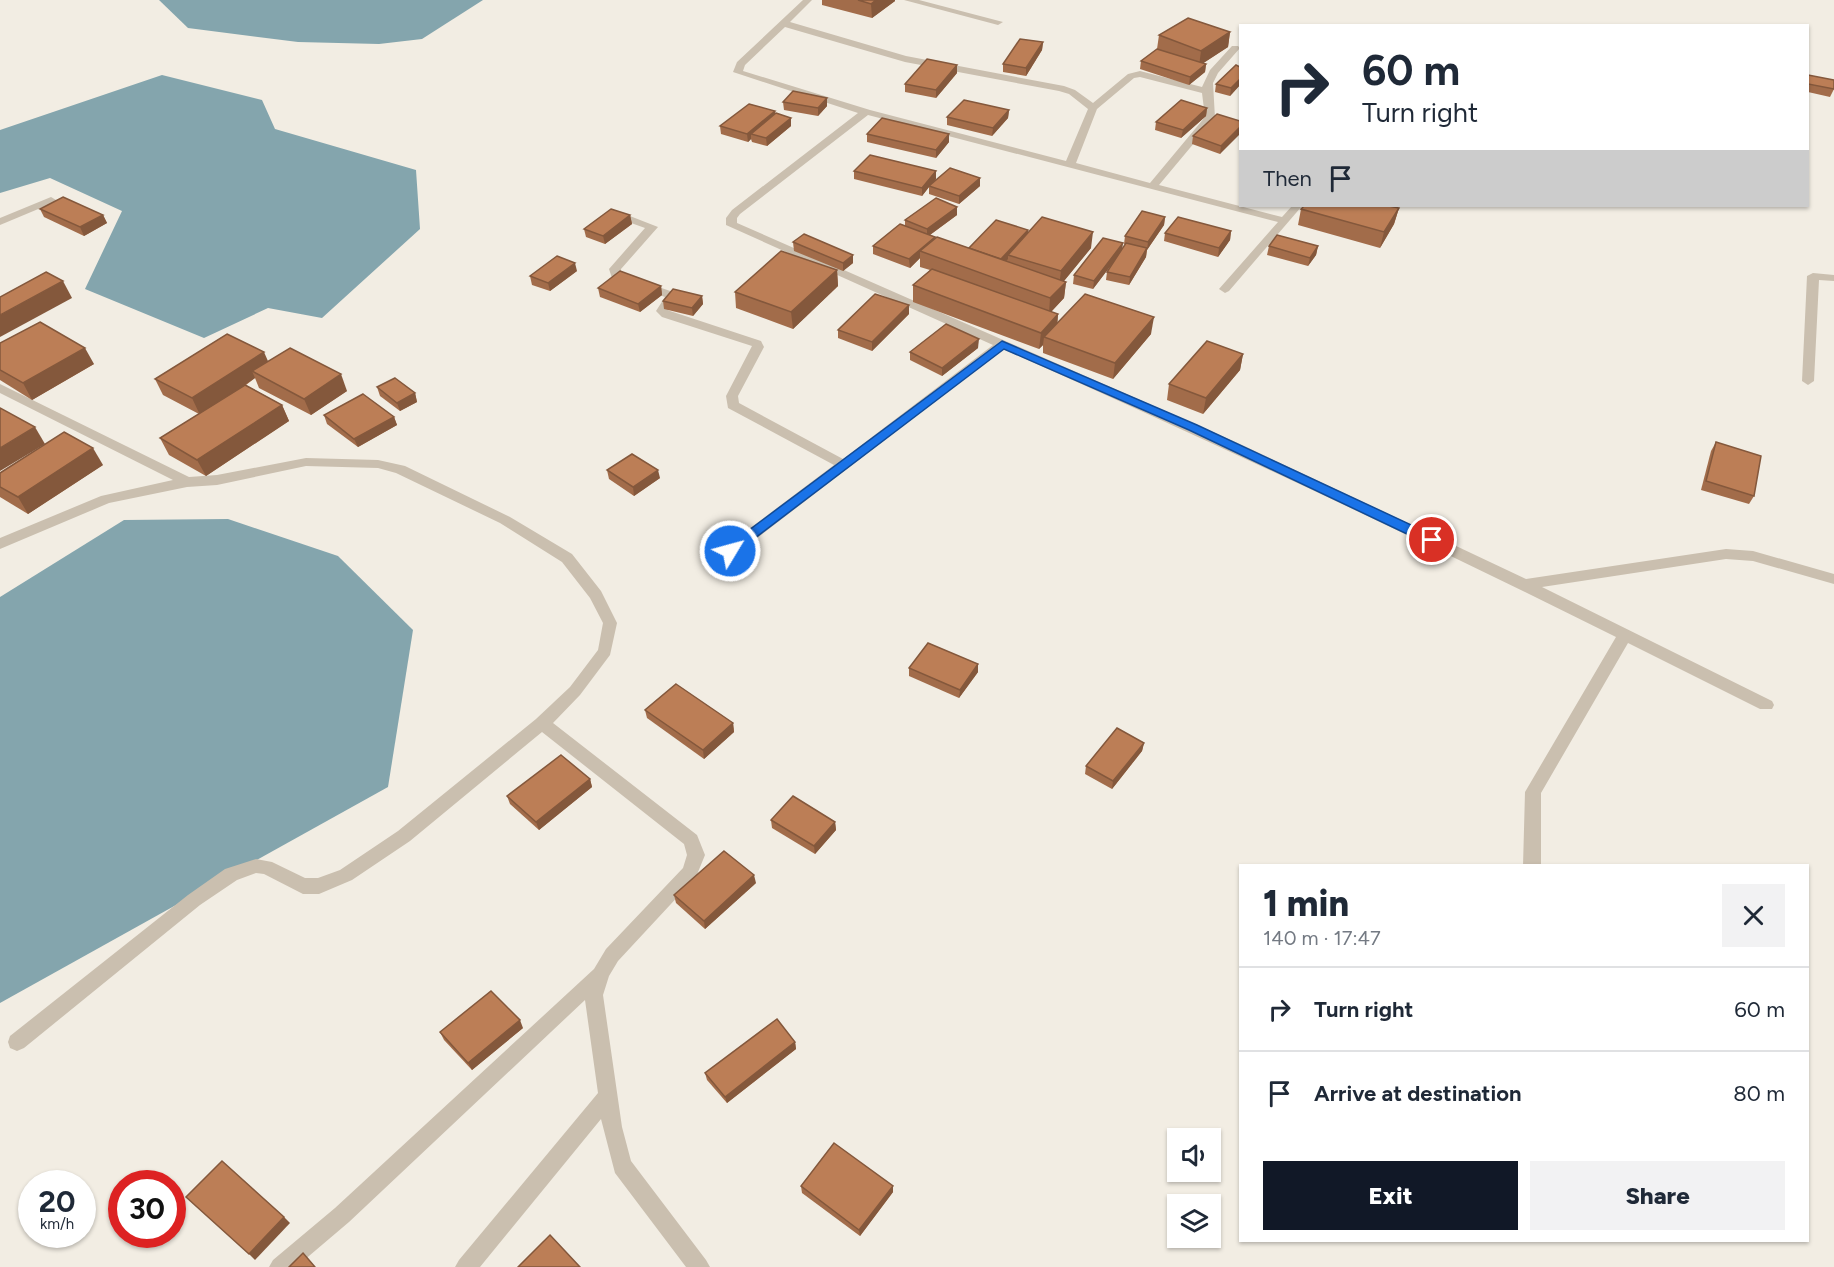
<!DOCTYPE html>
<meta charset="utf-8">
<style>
body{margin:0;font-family:Figtree,sans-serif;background:#f2f2f3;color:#1f2937;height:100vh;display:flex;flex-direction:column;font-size:22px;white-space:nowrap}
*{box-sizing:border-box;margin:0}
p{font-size:20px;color:#747a83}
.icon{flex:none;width:33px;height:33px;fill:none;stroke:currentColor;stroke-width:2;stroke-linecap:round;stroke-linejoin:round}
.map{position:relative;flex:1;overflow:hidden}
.panel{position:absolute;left:1239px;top:864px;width:570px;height:378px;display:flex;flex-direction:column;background:#fff;border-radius:0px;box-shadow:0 2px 4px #0004}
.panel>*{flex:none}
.banner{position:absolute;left:1239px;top:24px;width:570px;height:183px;border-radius:0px;box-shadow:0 2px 4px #0004;background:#fff;color:#1f2937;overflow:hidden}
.tools{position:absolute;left:1167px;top:1128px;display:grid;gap:12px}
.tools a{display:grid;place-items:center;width:54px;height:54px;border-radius:0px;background:#fff;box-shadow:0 2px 4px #0004;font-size:30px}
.speed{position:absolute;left:18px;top:1170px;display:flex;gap:12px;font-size:30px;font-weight:700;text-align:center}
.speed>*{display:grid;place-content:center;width:78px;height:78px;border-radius:50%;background:#fff;box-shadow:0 2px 4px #0004;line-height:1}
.speed small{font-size:15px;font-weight:400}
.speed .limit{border:9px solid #d22;background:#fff;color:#111}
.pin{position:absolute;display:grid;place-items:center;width:51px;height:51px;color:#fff;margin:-26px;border:3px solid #fff;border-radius:50%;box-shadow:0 2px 6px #0007}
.me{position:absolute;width:66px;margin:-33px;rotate:53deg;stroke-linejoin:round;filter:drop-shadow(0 0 4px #0008)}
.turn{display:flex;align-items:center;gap:21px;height:126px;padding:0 24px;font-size:27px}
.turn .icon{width:78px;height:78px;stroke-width:2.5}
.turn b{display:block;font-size:42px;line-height:51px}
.then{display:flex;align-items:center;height:57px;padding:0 24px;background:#0003;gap:12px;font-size:22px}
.round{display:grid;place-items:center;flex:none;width:63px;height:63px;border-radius:0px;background:#f2f2f3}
.headline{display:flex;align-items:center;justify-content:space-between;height:102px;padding:0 24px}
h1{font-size:36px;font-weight:800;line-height:45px}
.primary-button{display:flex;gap:12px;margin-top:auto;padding:12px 24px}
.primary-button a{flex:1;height:69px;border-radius:0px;background:#111827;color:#fff;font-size:24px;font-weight:800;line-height:69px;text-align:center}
.primary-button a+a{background:#f2f2f3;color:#1f2937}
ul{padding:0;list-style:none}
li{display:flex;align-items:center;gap:18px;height:84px;padding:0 24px;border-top:2px solid #e0e1e3}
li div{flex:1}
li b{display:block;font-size:22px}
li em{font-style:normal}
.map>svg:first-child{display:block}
</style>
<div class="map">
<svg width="1834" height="1267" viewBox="0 0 1834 1267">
<rect width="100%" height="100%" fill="#f2ede3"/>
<!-- water -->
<g fill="#84a5ad">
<path d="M159,0H483L422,39L379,44L298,42L188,28Z"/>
<path d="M162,75L262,100L275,129L416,170L420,229L322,318L268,308L204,338L85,289L122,211L50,178L0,193V130Z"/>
<path d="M228,519L338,556L413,630L388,787L0,1003V597L124,520Z"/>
</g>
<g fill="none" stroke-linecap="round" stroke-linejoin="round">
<!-- minor -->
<g fill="#cabfaf" fill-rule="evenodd">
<path d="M803,0H812L790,22L906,56L1064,86L1075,90L1093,103L1128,74L1140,71L1202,87L1210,70L1232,46H1238L1240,48L1218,73L1213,83L1215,118L1159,185L1282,217L1292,206H1302L1229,291L1225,293L1219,289L1278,222L868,115L740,214L737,218V223L1240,444L1526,579L1726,549L1753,551L1834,574V584L1753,561L1726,559L1542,587L1772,701L1774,705L1772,709H1760L1628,643L1541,793V866H1523L1525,792L1616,637C1414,536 1210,441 1003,349L735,555H725L723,551L725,547L834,465L728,408L726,396L752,346L662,317L656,311L665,297L612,278L609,269L645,228L609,215V211H617L658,227L621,269V274L676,293L678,295L668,310L670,311L761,341L764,347L738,396L739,403L843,459L993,345L726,225V218L732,210L858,113L733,72L737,62ZM785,27L905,62L1059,91L1069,94L1088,109L1066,161L870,110L743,71L745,65ZM1140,77L1202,93L1205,117L1150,183L1076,163L1097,109L1134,78Z"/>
<path d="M904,0H919L1003,22L998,25Z"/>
<path d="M51,197L56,200L55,202L0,225V218Z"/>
<path d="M1813,273L1834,275V281L1819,280L1814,381L1808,385L1802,381L1807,276Z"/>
<path d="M0,384L189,477L217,475L306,458L378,460L405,466L510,517L572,554L601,591L617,623L610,655L580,695L553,723L697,835L705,855L696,877L618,961L609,976L603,995L622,1127L631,1161L706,1260L710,1267H686L615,1173L601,1119L480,1267H455L459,1260L598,1093L585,1000L349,1222L296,1267H269L273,1260L335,1208L594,969L606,949L683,868L687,855L684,844L542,732L410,841L352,880L319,894H303L264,874L256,873L237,880L200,905L24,1048L17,1051L10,1048L8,1042L10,1036L188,895L225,869L256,859L272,862L305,878H318L340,870L398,831L536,719L570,687L598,650L603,623L590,598L562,562L500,523L396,473L378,468L306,466L217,485L187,487L109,503L0,549V538L101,496L173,480L0,393Z"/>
</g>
</g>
<!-- wall -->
<g fill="#a26c4a">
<path d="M822,0H895V1L872,18L822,5Z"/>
<path d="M1230,32L1228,47L1203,63L1206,64L1205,72L1189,85L1140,69L1141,61L1157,49L1159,35Z"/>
<path d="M1043,42L1042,50L1026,76L1003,72V64Z"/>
<path d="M1240,67V85L1230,96L1215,92L1216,84Z"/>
<path d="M957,73L936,98L905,92V84Z"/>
<path d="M1808,75L1834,89L1830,97L1808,92Z"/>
<path d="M783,102L827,106L818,116L784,110Z"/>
<path d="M1207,108L1206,116L1181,138L1155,130L1156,122Z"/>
<path d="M1009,110L1008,118L992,136L947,125V117Z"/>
<path d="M775,114L791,118V126L767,146L752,142L751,139L748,142L721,134L720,126Z"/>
<path d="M1240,121L1220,154L1192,144L1193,136Z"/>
<path d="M867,134L949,142L936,158L867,142Z"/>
<path d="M854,171H936V179L934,182L980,186L959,204L929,194V187L922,196L854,179Z"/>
<path d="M957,207V215L930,235L969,248L1028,230V232L1091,248L1064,281L1066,282L1064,298L1051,312L1058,314L1057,323L1151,334L1113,379L1043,353V345L1039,349L913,302V285L930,270L920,267V258L910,268L873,254V246L905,226V220Z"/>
<path d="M1399,208L1394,224L1380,248L1298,225L1301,209Z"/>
<path d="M40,209L103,215L107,223L84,236L44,217Z"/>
<path d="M630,215L632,224L605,244L586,237L584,229Z"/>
<path d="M1165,217L1164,225L1147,250L1146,257L1129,285L1106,280L1107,272L1114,261L1093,289L1073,284L1074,275L1122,249L1125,245L1124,244L1125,236Z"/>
<path d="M1231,231L1230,240L1218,257L1164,241L1165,233Z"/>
<path d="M793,242L853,263L843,271L794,251Z"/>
<path d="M1269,246H1318L1316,255L1308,266L1267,255Z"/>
<path d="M837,270L838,286L793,329L736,308L735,292Z"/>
<path d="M577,271L550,291L532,285L530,276Z"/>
<path d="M661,286L662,295L640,312L600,297L598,288Z"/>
<path d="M702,296L703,304L693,316L664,309L663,301Z"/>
<path d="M909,314L872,351L838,338V330Z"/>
<path d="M0,343L94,364L32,400L0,380Z"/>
<path d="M978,348L942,376L910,360V352Z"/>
<path d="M1243,354L1240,370L1203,414L1167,400L1169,384Z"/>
<path d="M268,361L347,391L311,415L259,388L255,378L246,385L282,405L289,421L206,476L169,455L160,438L199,414L163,395L155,379Z"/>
<path d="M377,387L415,393L417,402L400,411L380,396Z"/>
<path d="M324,415L394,417L397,425L358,447L327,424Z"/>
<path d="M1716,442L1754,496L1749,504L1701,490L1711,451Z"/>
<path d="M103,465L28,514L0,497V473Z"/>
<path d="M607,470L660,478L634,496L609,479Z"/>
<path d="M909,668L978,672L959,698L909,676Z"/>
<path d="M645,710L733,723L734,732L704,759L647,718Z"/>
<path d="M1144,743L1142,751L1112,789L1085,774L1086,766Z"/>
<path d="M590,779L592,787L539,830L510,804L507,796Z"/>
<path d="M771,820L835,822L836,830L815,854L772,828Z"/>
<path d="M756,883L705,929L676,903L674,895Z"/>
<path d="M523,1028L472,1070L444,1040L440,1032Z"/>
<path d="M795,1042L796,1049L727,1103L707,1080L705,1073Z"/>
<path d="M801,1186L893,1192L860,1236L802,1193Z"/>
</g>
<!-- shaded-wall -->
<g fill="#84583c">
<path d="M876,0H895V1L872,18L871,4Z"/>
<path d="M1230,32L1228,47L1199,66L1201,51Z"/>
<path d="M1043,42L1042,50L1026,76V68Z"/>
<path d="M1206,64L1205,72L1189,85L1190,77Z"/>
<path d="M957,65V73L936,98V90Z"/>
<path d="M1240,79V85L1230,96L1231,88Z"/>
<path d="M827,98V106L818,116V108Z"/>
<path d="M1207,108L1206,116L1181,138L1183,130Z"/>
<path d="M1009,110L1008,118L992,136L993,128Z"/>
<path d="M775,111L776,119L751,134V139L748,142L747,134Z"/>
<path d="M791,118V126L767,146L766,138Z"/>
<path d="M1240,127V134L1220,154L1221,146Z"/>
<path d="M949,134V142L936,158V150Z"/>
<path d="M936,171V179L930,186H929V187L922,196V188Z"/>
<path d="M980,178V186L959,204V196Z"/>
<path d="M957,207V215L927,237V229Z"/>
<path d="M1399,208L1394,224L1380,248L1384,232Z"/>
<path d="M103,215L107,223L84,236L80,227Z"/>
<path d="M630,215L632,224L605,244L603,236Z"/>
<path d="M1165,217L1164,225L1147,250L1148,242Z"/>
<path d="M1028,230V238L1008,255V259L1000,268V260Z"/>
<path d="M1231,231L1230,240L1218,257L1219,248Z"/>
<path d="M1093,232L1091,248L1059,287L1061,271Z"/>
<path d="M935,237L920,251V258L910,268L909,259Z"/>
<path d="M1123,243L1122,251L1093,289L1094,281Z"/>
<path d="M1318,246L1316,255L1308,266L1310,258Z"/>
<path d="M1147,248L1146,257L1129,285L1130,277Z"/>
<path d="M853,255V263L843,271V263Z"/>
<path d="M575,263L577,271L550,291L548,283Z"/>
<path d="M837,270L838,286L793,329L791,312Z"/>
<path d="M63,281L72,298L0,337V315Z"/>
<path d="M1066,282L1064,298L1049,314L1050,298Z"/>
<path d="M661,286L662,295L640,312L638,304Z"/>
<path d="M702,296L703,304L693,316L692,308Z"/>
<path d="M909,305V314L872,351V342Z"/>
<path d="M1058,314L1057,331L1044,337L1043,345L1039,349L1041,333Z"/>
<path d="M1154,317L1151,334L1113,379L1115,363Z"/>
<path d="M979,339L978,348L942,376V368Z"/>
<path d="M85,348L94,364L32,400L23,383Z"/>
<path d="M264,352L271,368L252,371L255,378L200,415L192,398Z"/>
<path d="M1243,354L1240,370L1203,414L1206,398Z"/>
<path d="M341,374L347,391L311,415L304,399Z"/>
<path d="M415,393L417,402L400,411L397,403Z"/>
<path d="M282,405L289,421L206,476L197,460Z"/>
<path d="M394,417L397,425L358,447L354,439Z"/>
<path d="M35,427L45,444L0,471V448Z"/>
<path d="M93,448L103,465L28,514L18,497Z"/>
<path d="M658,470L660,478L634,496L633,487Z"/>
<path d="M978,664V672L959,698L960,690Z"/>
<path d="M733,723L734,732L704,759L703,750Z"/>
<path d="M1144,743L1142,751L1112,789L1113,781Z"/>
<path d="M590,779L592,787L539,830L536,822Z"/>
<path d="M835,822L836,830L815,854L814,846Z"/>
<path d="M754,875L756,883L705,929L704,921Z"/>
<path d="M520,1020L523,1028L472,1070L468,1063Z"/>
<path d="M795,1042L796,1049L727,1103L725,1097Z"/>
<path d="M893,1186V1192L860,1236L859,1230Z"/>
<path d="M284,1217L290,1223L255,1260L249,1254Z"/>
</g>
<!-- building -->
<g fill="#bc7e56" stroke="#84583c" stroke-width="1.5">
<path d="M858,0H876L871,4Z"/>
<path d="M1188,18L1230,32L1201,51L1159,35Z"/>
<path d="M1020,39L1043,42L1026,68L1003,64Z"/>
<path d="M1157,49L1206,64L1190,77L1141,61Z"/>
<path d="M927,59L957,65L936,90L905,84Z"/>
<path d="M1236,65L1240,67V79L1231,88L1216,84Z"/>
<path d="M1808,75L1834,80V89L1808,84Z"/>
<path d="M793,91L827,98L818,108L783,102Z"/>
<path d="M964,100L1009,110L993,128L947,117Z"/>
<path d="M1181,100L1207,108L1183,130L1156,122Z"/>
<path d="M749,104L775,111L747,134L720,126Z"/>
<path d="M776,113L791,118L766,138L751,134Z"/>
<path d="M1217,114L1240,121V127L1221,146L1193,136Z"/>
<path d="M882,118L949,134L936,150L867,134Z"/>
<path d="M870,155L936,171L922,188L854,171Z"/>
<path d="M950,168L980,178L959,196L929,186Z"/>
<path d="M63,197L103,215L80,227L40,209Z"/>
<path d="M936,198L957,207L927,229L905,220Z"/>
<path d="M1304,206H1389L1399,208L1384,232L1301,209Z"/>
<path d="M611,209L630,215L603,236L584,229Z"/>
<path d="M1142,211L1165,217L1148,242L1125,236Z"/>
<path d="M1042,217L1093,232L1061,271L1008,255Z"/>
<path d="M1178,217L1231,231L1219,248L1165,233Z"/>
<path d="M996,220L1028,230L1001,259L969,248Z"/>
<path d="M900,224L935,237L909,259L873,246Z"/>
<path d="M804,234L853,255L843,263L793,242Z"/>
<path d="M1277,235L1318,246L1310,258L1269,246Z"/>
<path d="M937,237L1066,282L1050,298L920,251Z"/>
<path d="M1103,238L1123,243L1094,281L1074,275Z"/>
<path d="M1126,243L1147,248L1130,277L1107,272Z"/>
<path d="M781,251L837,270L791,312L735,292Z"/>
<path d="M557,256L575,263L548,283L530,276Z"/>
<path d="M932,269L1058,314L1041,333L913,285Z"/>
<path d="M620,271L661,286L638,304L598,288Z"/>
<path d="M46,272L63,281L0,315V297Z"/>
<path d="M673,289L702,296L692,308L663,301Z"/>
<path d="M875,294L909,305L872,342L838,330Z"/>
<path d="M1085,294L1154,317L1115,363L1044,337Z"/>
<path d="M40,322L85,348L23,383L0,370V343Z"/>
<path d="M946,324L979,339L942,368L910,352Z"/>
<path d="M227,334L264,352L192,398L155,379Z"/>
<path d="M1207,341L1243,354L1206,398L1169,384Z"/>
<path d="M290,348L341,374L304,399L252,371Z"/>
<path d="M395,378L415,393L397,403L377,387Z"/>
<path d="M245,385L282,405L197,460L160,438Z"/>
<path d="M363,394L394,417L354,439L324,415Z"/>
<path d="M0,408L35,427L0,448Z"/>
<path d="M64,432L93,448L18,497L0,487V473Z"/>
<path d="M1716,442L1761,456L1754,496L1706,481Z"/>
<path d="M632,454L658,470L633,487L607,470Z"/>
<path d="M928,643L978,664L960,690L909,668Z"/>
<path d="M676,684L733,723L703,750L645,710Z"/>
<path d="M1117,728L1144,743L1113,781L1086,766Z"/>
<path d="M561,755L590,779L536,822L507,796Z"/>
<path d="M793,796L835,822L814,846L771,820Z"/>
<path d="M724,851L754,875L704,921L674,895Z"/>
<path d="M491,991L520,1020L468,1063L440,1032Z"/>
<path d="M777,1019L795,1042L725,1097L705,1073Z"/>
<path d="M834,1143L893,1186L859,1230L801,1186Z"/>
<path d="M222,1161L284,1217L249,1254L186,1197Z"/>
<path d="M550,1235L580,1267H518Z"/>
<path d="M303,1253L315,1267H289Z"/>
</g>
<!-- route -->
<path fill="#1a73e8" stroke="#114b97" stroke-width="1.5" d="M1002,341L1197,425L1437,537L1439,540L1432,545L1428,544L1189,430L1004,349L734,554H725L723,551L725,548Z"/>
</svg>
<div class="tools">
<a><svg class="icon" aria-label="sound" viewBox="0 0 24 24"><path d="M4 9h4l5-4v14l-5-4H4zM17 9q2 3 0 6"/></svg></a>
<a><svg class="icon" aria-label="layers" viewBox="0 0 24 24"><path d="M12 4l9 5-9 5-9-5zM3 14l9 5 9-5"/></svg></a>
</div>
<div class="speed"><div>20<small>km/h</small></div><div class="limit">30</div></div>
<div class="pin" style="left:1432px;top:540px;background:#d93025"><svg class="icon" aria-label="arrive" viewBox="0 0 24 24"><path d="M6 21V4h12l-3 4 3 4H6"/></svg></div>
<svg class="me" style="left:730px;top:551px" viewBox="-20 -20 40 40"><circle r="17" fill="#1a73e8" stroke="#fff" stroke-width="3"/><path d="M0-11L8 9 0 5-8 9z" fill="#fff"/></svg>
<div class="banner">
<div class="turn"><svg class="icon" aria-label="right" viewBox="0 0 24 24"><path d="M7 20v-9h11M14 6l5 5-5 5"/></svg><div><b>60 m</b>Turn right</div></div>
<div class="then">Then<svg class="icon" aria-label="arrive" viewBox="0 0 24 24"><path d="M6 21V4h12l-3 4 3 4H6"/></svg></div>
</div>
<section class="panel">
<div class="headline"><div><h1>1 min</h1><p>140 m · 17:47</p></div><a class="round"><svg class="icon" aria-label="close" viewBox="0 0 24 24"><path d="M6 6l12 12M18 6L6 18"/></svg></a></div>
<ul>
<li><svg class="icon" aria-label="right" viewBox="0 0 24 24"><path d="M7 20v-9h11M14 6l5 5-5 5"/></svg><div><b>Turn right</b></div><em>60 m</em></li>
<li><svg class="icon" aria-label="arrive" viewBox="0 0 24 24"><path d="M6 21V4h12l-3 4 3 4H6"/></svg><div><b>Arrive at destination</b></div><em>80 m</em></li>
</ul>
<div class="primary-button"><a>Exit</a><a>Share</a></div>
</section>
</div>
